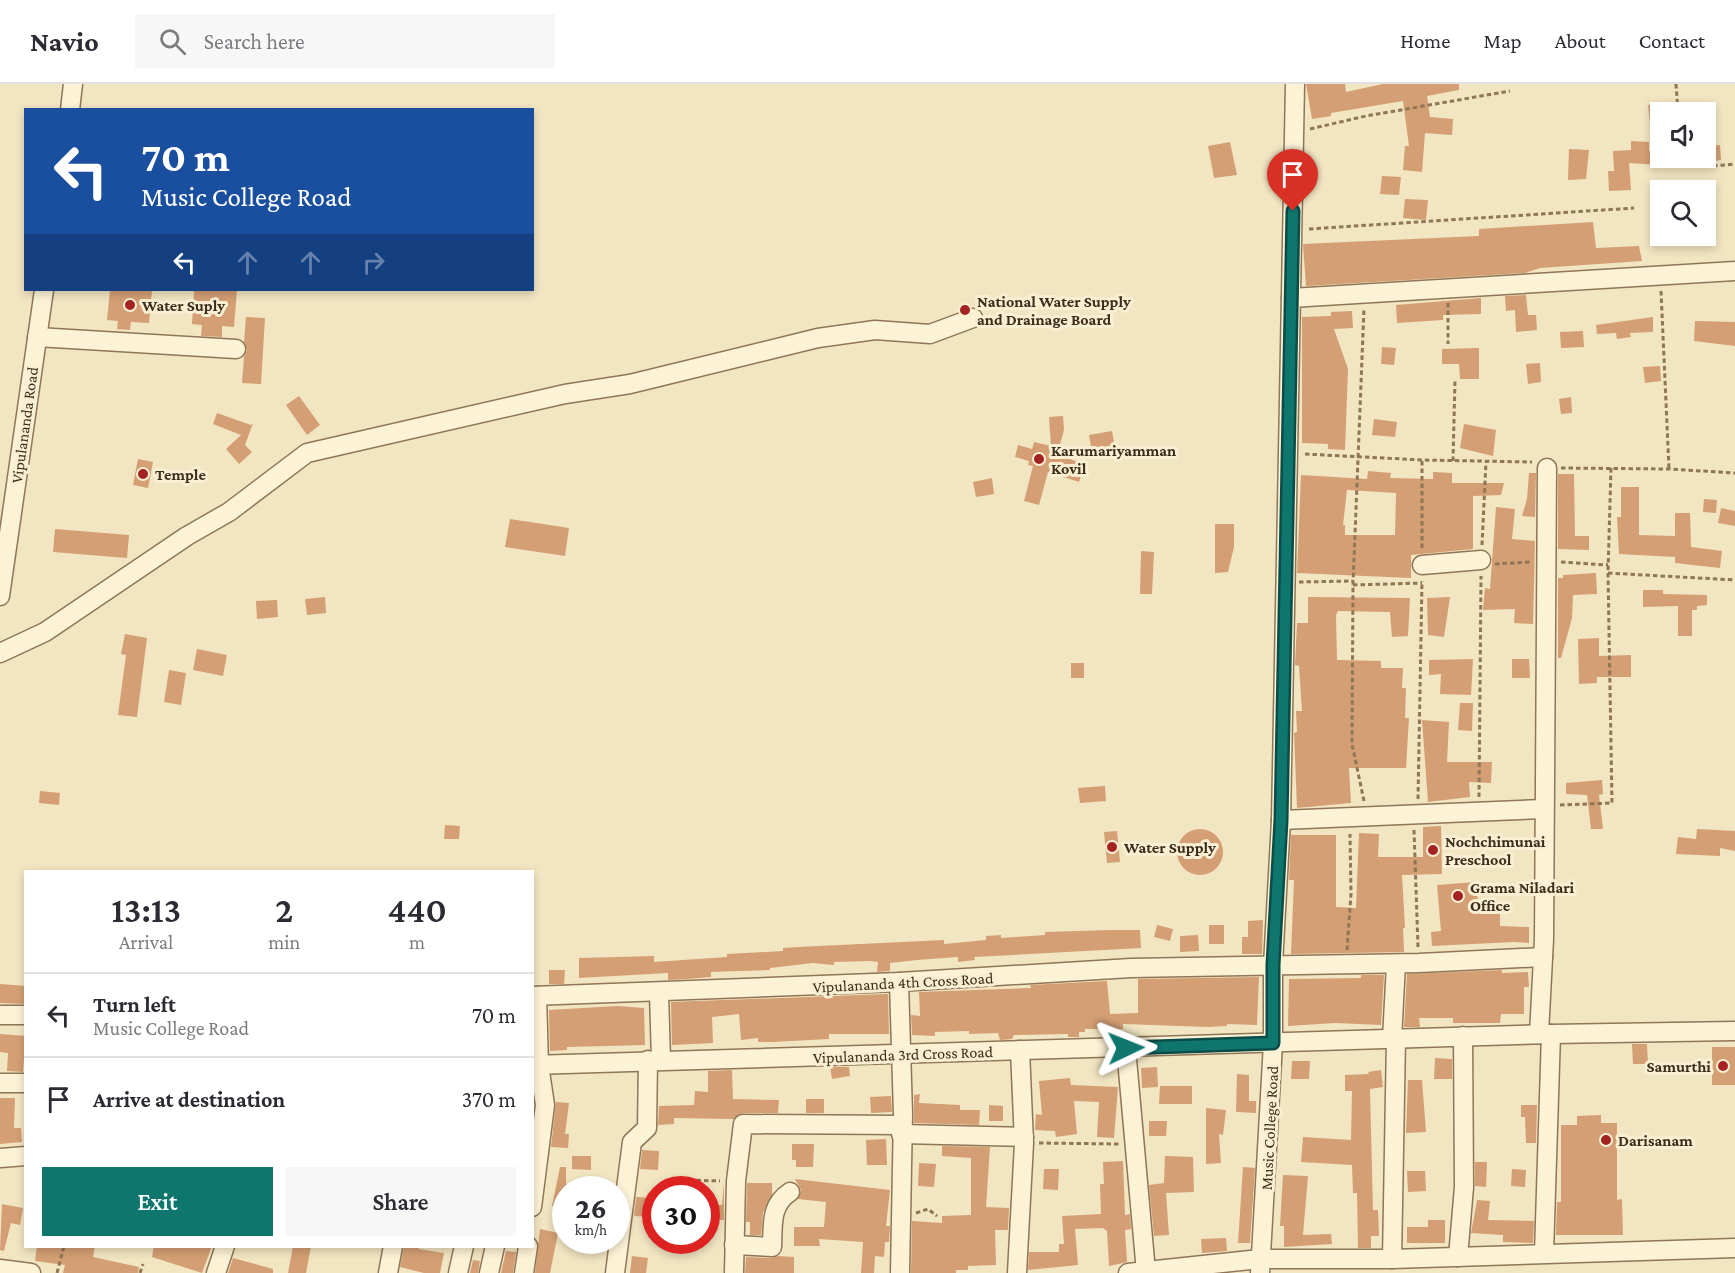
<!DOCTYPE html>
<style>
body{margin:0;font-family:"Crimson Pro",serif;background:#f7f7f7;color:#2b2b33;height:100vh;display:flex;flex-direction:column;font-size:22px;white-space:nowrap}
*{box-sizing:border-box;margin:0}
p{font-size:20px;color:#7c7c81}
.icon{flex:none;width:33px;height:33px;fill:none;stroke:currentColor;stroke-width:2;stroke-linecap:round;stroke-linejoin:round}
.map{position:relative;flex:1;overflow:hidden}
.side{position:absolute;left:24px;top:786px;width:510px;height:378px;display:flex;flex-direction:column;background:#fff;border-radius:0px;box-shadow:0 3px 9px #0003}
.side>*{flex:none}
.top-card{position:absolute;left:24px;top:24px;width:510px;height:183px;border-radius:0px;box-shadow:0 3px 9px #0003;background:#1a4fa0;color:#fff;overflow:hidden}
.buttons{position:absolute;left:1650px;top:18px;display:grid;gap:12px}
.buttons a{display:grid;place-items:center;width:66px;height:66px;border-radius:0px;background:#fff;box-shadow:0 3px 9px #0003;font-size:30px}
.speed{position:absolute;left:552px;top:1092px;display:flex;gap:12px;font-size:30px;font-weight:700;text-align:center}
.speed>*{display:grid;place-content:center;width:78px;height:78px;border-radius:50%;background:#fff;box-shadow:0 3px 9px #0003;line-height:1}
.speed small{font-size:15px;font-weight:400}
.speed .limit{border:9px solid #d22;background:#fff;color:#111}
.pin{position:absolute;display:grid;place-items:center;width:51px;height:51px;color:#fff;margin:-62px -26px;border-radius:50% 50% 50% 0;rotate:-45deg;box-shadow:0 0 6px #0007}
.pin .icon{rotate:45deg}
.me{position:absolute;width:66px;margin:-33px;rotate:88deg;stroke-linejoin:round;filter:drop-shadow(0 0 4px #0008)}
.turn{display:flex;align-items:center;gap:21px;height:126px;padding:0 18px;font-size:27px}
.turn .icon{width:78px;height:78px;stroke-width:2.5}
.turn b{display:block;font-size:42px;line-height:51px}
.lanes{display:flex;align-items:center;height:57px;padding:0 18px;background:#0003;justify-content:center;gap:30px;direction:ltr}
.lanes .off{opacity:.35}
.eta{display:flex;justify-content:space-evenly;align-items:center;height:102px;text-align:center}
.eta b{font-size:36px;font-weight:600;line-height:42px}
.primary-button{display:flex;gap:12px;margin-top:auto;padding:12px 18px}
.primary-button a{flex:1;height:69px;border-radius:0px;background:#0f766e;color:#fff;font-size:24px;font-weight:600;line-height:69px;text-align:center}
.primary-button a+a{background:#f7f7f7;color:#2b2b33}
ul{padding:0;list-style:none}
li{display:flex;align-items:center;gap:18px;height:84px;padding:0 18px;border-top:2px solid #e1e1e2}
li div{flex:1}
li b{display:block;font-size:22px}
li em{font-style:normal}
header{display:flex;align-items:center;gap:36px;box-sizing:border-box;height:84px;padding:0 30px;background:#fff;border-bottom:2px solid #e1e1e2}
header strong{font-size:28px}
nav{display:flex;gap:33px;margin-inline-start:auto;font-size:21px}
.search{width:420px;height:54px;background:#f7f7f7;display:flex;align-items:center;gap:15px;box-sizing:border-box;padding:0 21px;border-radius:0px;color:#7c7c81;font-size:22px}
.map>svg:first-child{display:block}
</style>
<header>
<strong>Navio</strong>
<div class="search"><svg class="icon" aria-label="search" viewBox="0 0 24 24"><circle cx="10" cy="10" r="6"/><path d="M15 15l6 6"/></svg>Search here</div>
<nav><a>Home</a><a>Map</a><a>About</a><a>Contact</a></nav>
</header>
<div class="map">
<svg width="1735" height="1189" viewBox="0 0 1735 1189">
<rect width="100%" height="100%" fill="#f2e5c2"/>
<!-- building -->
<g fill="#d49f74" fill-rule="evenodd">
<path d="M1306,0H1345L1346,8L1383,0H1459V6L1427,12L1430,33L1453,35L1452,51L1425,49L1422,88L1403,86L1405,62H1409L1403,17L1331,29V32L1312,35Z"/>
<path d="M1660,20V56L1652,57L1648,21Z"/>
<path d="M1631,57L1649,58V67H1660V81L1629,79L1631,106L1609,107L1608,87H1614L1613,67L1631,66Z"/>
<path d="M1230,58L1237,91L1214,94L1208,62Z"/>
<path d="M1720,61L1721,76L1707,78L1706,62Z"/>
<path d="M1569,65L1589,66L1586,95L1568,96Z"/>
<path d="M1382,92L1401,93L1399,111L1380,110Z"/>
<path d="M1405,115L1428,116L1426,136L1403,134Z"/>
<path d="M1593,138L1596,164L1639,162L1642,177L1540,184L1525,189L1306,202L1303,160L1479,152V145Z"/>
<path d="M110,206H152L149,239L131,238L130,246L117,245L118,237L107,236Z"/>
<path d="M194,206H237L234,243L222,242V253L201,252L202,241L192,240Z"/>
<path d="M1526,211L1528,231H1536L1537,246L1516,248L1515,226L1506,227L1505,212Z"/>
<path d="M1481,214V230L1443,231V236L1397,239L1396,221Z"/>
<path d="M1352,227L1353,244L1334,245L1348,285L1345,366L1328,365V360L1302,359V233L1331,232V228Z"/>
<path d="M246,233L265,234L261,300L242,299L244,273L247,266L244,258Z"/>
<path d="M1653,233V248L1630,249L1631,253L1617,255L1616,249L1597,250L1596,241Z"/>
<path d="M1695,237L1735,238V262L1694,257Z"/>
<path d="M1583,247L1584,263L1561,264L1560,248Z"/>
<path d="M1382,263L1396,264L1394,281L1381,280Z"/>
<path d="M1479,264V295H1460L1459,280H1442V265Z"/>
<path d="M1540,279L1541,298L1528,300L1526,280Z"/>
<path d="M1660,282L1661,297L1645,299L1643,283Z"/>
<path d="M299,312L320,341L307,351L286,321Z"/>
<path d="M1571,313L1572,329L1561,330L1559,315Z"/>
<path d="M217,329L251,341L253,339L245,361L252,368L239,380L226,365L241,351L213,340Z"/>
<path d="M1063,332L1064,346L1057,371L1085,380L1079,398L1048,388L1039,421L1024,417L1033,382L1028,381L1029,377L1015,373L1018,361L1032,365L1034,358L1051,362L1049,333Z"/>
<path d="M1374,335L1397,338L1395,353L1372,351Z"/>
<path d="M1464,340L1496,346L1493,372L1460,364Z"/>
<path d="M1112,347L1115,364L1092,368L1089,351Z"/>
<path d="M138,375L153,378L148,404L133,401Z"/>
<path d="M1368,387L1391,389L1390,394L1433,395V388L1452,389V399H1504L1501,411L1473,412V465L1411,471V494L1297,489L1301,391L1367,395ZM1347,406L1396,409L1395,451H1345V441H1343Z"/>
<path d="M1529,389H1536L1535,433L1522,432L1527,415Z"/>
<path d="M1558,390H1574L1575,452H1589V466L1558,465Z"/>
<path d="M992,394L994,410L976,413L973,398Z"/>
<path d="M1621,403H1639V451L1675,452V429H1690L1691,463L1722,467L1720,484L1675,479V473L1619,470L1617,433H1621Z"/>
<path d="M1704,415L1717,416L1716,429L1703,428Z"/>
<path d="M1496,423L1515,425L1512,455L1535,457L1533,540L1514,539L1515,525L1483,526L1485,504L1490,505Z"/>
<path d="M1721,424L1735,427V442L1718,439Z"/>
<path d="M510,435L569,444L565,472L505,463Z"/>
<path d="M1215,440H1234V463L1228,488L1215,489Z"/>
<path d="M55,445L129,451L127,474L53,468Z"/>
<path d="M1141,467L1154,468L1152,510H1140Z"/>
<path d="M1596,489L1597,510L1573,511L1572,534L1561,574H1558V494H1563V491Z"/>
<path d="M1643,506H1663V510L1707,511V521L1697,522V526H1692V552H1678V522L1643,523Z"/>
<path d="M325,513L326,529L307,531L305,515Z"/>
<path d="M1308,513L1410,514L1408,552L1392,553L1390,528L1338,527L1336,531L1337,576L1381,577V584H1403L1402,604H1406L1405,634H1409L1406,684H1349L1351,719L1297,724L1294,649L1297,648L1296,627H1302L1299,582L1295,581L1297,539H1308Z"/>
<path d="M1450,513L1444,553L1428,551L1427,514Z"/>
<path d="M277,516L278,533L257,535L256,517Z"/>
<path d="M125,550L147,554L137,633L118,631L126,571L121,570Z"/>
<path d="M1599,554V572L1631,571V593H1597V599L1579,600L1578,555Z"/>
<path d="M197,565L227,571L223,592L193,586Z"/>
<path d="M1473,575L1471,611L1440,610L1441,590L1429,591V576Z"/>
<path d="M1512,575H1529L1530,594H1512Z"/>
<rect x="1071" y="579" width="13" height="15"/>
<path d="M169,586L186,589L181,621L164,618Z"/>
<path d="M1460,619H1473L1472,647L1458,646Z"/>
<path d="M1422,636L1449,638L1447,678H1492L1491,699L1469,698L1470,713L1428,718Z"/>
<path d="M1602,696L1603,710L1599,711L1603,745H1591L1587,711L1566,710V699Z"/>
<path d="M1105,702L1106,717L1080,719L1078,704Z"/>
<path d="M40,707L60,709L59,721L39,719Z"/>
<path d="M445,741L460,742L459,755H444Z"/>
<path d="M1441,742L1442,790L1402,791L1405,844H1403L1404,868L1291,870L1294,796H1289L1291,751H1336V823L1356,824L1359,749L1379,750L1378,773H1423V743Z"/>
<path d="M1697,745L1735,747V767L1720,764V772L1676,770L1678,753L1696,755Z"/>
<circle cx="1200" cy="768" r="23"/>
<path d="M1117,747L1120,778L1107,779L1104,748Z"/>
<path d="M1476,798L1478,818L1500,817V842L1529,843V859L1514,858L1432,862L1431,848L1441,847L1437,801Z"/>
<path d="M1263,836L1262,870H1242V853H1248V837Z"/>
<path d="M1157,841L1173,845L1170,857L1154,853Z"/>
<rect x="1209" y="841" width="15" height="19"/>
<path d="M1112,846H1140L1141,864L974,873L975,876L958,878V873L917,876L890,879V887L877,888L878,878L870,877L834,878V881L813,879L770,884V886L711,888V893L687,895L668,896V889L579,894V874L654,872V878L727,873V870L783,867V864L798,863L944,856V860L986,856V852L1001,851V854L1045,851V848Z"/>
<path d="M1198,851L1199,867L1180,868V852Z"/>
<path d="M549,886H565L564,900H549Z"/>
<path d="M1502,886V889L1528,888L1529,903H1524V930H1501L1500,939H1453V934H1419L1420,943H1404L1407,890Z"/>
<path d="M1361,891H1384L1381,941L1335,939L1288,942L1289,895L1361,894Z"/>
<path d="M1259,893L1257,941L1227,940V942L1208,943L1123,940V945H1085V948H1079V953H1068V950L1014,951L1012,955L1000,956L998,949L969,950V947L935,948V952L912,951L911,931L920,932L919,908L1031,904L1030,901L1107,897L1110,930L1138,929V895Z"/>
<path d="M0,900L26,902V920L0,919Z"/>
<path d="M888,910L889,950H829V955L773,958H758V954L741,956L739,930L712,933L713,959L672,961L671,918Z"/>
<path d="M617,922L644,924L645,961L567,963V966L550,967L549,926Z"/>
<path d="M0,950L26,952L23,988L7,987L8,969L0,968Z"/>
<path d="M1632,960H1647L1648,980H1633Z"/>
<rect x="1712" y="963" width="23" height="38"/>
<path d="M1435,974L1452,975V995H1434Z"/>
<path d="M1292,977H1310L1309,995H1291Z"/>
<path d="M830,983H849L850,992L832,995Z"/>
<path d="M1157,983L1158,1003L1142,1004L1141,984Z"/>
<path d="M732,986L733,1015L779,1016L778,1029H743L733,1035L674,1034V1040L658,1041L659,1022L694,1021L695,1007L708,1008V987Z"/>
<path d="M1381,986L1383,1003L1370,1005L1373,1126H1378L1379,1152H1371V1164H1358L1357,1109H1353L1352,1081L1301,1078L1303,1053L1351,1056L1352,1007H1345V991L1369,990L1368,988Z"/>
<path d="M1237,990L1249,991V1017H1256V1029L1236,1028Z"/>
<path d="M1070,994L1071,1001L1118,1003L1114,1054L1097,1053L1099,1018L1074,1017L1077,1050L1056,1053L1055,1047L1035,1046L1036,1030L1042,1031L1039,997Z"/>
<path d="M1408,996H1422L1426,1048L1406,1049Z"/>
<path d="M1160,1002H1192V1020H1159Z"/>
<path d="M920,1010L919,1019L960,1021V1026H980L979,1041L914,1039V1011Z"/>
<path d="M891,1012L892,1028L871,1029L870,1013Z"/>
<path d="M0,1014H15L14,1044H21L22,1058L0,1060Z"/>
<rect x="806" y="1015" width="18" height="14"/>
<path d="M556,1018L569,1019L565,1050H569L568,1064L551,1063Z"/>
<path d="M989,1021L1003,1022V1037H989Z"/>
<path d="M1521,1021H1537L1536,1059H1526L1525,1033H1521Z"/>
<path d="M1206,1024L1226,1026L1223,1051L1219,1050L1221,1079L1206,1080Z"/>
<path d="M1601,1031V1039H1617V1116L1622,1115L1623,1151H1556L1557,1118H1561V1041H1577V1032Z"/>
<path d="M1149,1037H1167L1166,1052H1149Z"/>
<path d="M886,1055L887,1081H867L866,1056Z"/>
<path d="M792,1060H814L813,1083H796V1076H792Z"/>
<path d="M942,1062L990,1063L986,1123L1009,1124L1008,1146H995L996,1181L968,1182V1186H956V1189H911L912,1137L942,1139V1132L971,1131V1074L942,1072Z"/>
<path d="M642,1066L659,1067L658,1086L640,1085Z"/>
<path d="M572,1072H591V1086L572,1085Z"/>
<path d="M1165,1072L1193,1073L1194,1108L1166,1109L1169,1151L1154,1152L1149,1101L1164,1099Z"/>
<path d="M1123,1077L1125,1131L1130,1130L1131,1145L1125,1146L1127,1178L1109,1182L1107,1147L1103,1144L1075,1145L1078,1181L1028,1186L1029,1168H1059V1160H1064L1062,1132L1101,1130L1100,1100H1104L1103,1078Z"/>
<path d="M1475,1078H1487L1486,1103L1475,1102Z"/>
<path d="M919,1079L936,1080L934,1103L918,1102Z"/>
<path d="M560,1083H566V1125L552,1122Z"/>
<path d="M1243,1083L1255,1084L1250,1159H1238Z"/>
<path d="M1044,1085H1059L1058,1106L1043,1105Z"/>
<path d="M1512,1085L1526,1086L1525,1103L1511,1102Z"/>
<path d="M1407,1087H1425L1426,1107L1408,1108Z"/>
<path d="M1283,1091L1308,1092L1303,1151L1331,1150L1332,1160L1284,1163V1142H1280Z"/>
<path d="M795,1095L890,1106L886,1142H890L889,1158H885L884,1173L875,1172L874,1189H861L863,1158L819,1155L820,1162H794V1143H824L826,1118L798,1115L801,1106Z"/>
<path d="M724,1099V1136L706,1135V1120L722,1121Z"/>
<path d="M747,1099H772V1110L763,1129L761,1151H750V1138H746Z"/>
<path d="M636,1113L654,1114L653,1133L634,1132Z"/>
<path d="M1477,1116L1490,1117L1488,1136L1534,1137L1533,1159L1503,1158V1151L1471,1149Z"/>
<path d="M2,1120L23,1124L20,1141L11,1139L4,1167L0,1166Z"/>
<path d="M1428,1136H1445V1159H1407V1143H1428Z"/>
<path d="M540,1145L558,1149L550,1189H535Z"/>
<path d="M1226,1154L1227,1167L1202,1169L1201,1155Z"/>
<path d="M37,1162H95L93,1173L139,1183L138,1189H63L65,1181L35,1177Z"/>
<path d="M154,1162H212L202,1189L152,1173Z"/>
<path d="M293,1162H311L306,1189H288Z"/>
<path d="M404,1162H419V1165L444,1169L440,1189H424L400,1183Z"/>
<path d="M506,1167L516,1168L513,1189H501Z"/>
<path d="M632,1172L648,1174L646,1189H630Z"/>
<path d="M778,1172L794,1173V1189H745L746,1173L771,1174Z"/>
<path d="M233,1174L273,1185V1189H228Z"/>
<path d="M473,1176L480,1177L478,1189H470Z"/>
</g>
<g fill="none" stroke-linecap="round" stroke-linejoin="round">
<!-- minor casing -->
<g stroke="#8e7657" stroke-width="21">
<g id="minor">
<path d="M70,26L73,0"/>
<path d="M1291,214L1735,187"/>
<path d="M37,253L236,265"/>
<path d="M1422,481L1481,476"/>
<path d="M0,512L44,206"/>
<path d="M0,569L45,548L187,452L229,428L307,369L565,310L630,300L818,254L875,246L930,250L973,234"/>
<path d="M1281,736L1543,725"/>
<path d="M899,898L903,1030L900,1189"/>
<path d="M659,909L661,976"/>
<path d="M532,912L899,898L1131,884L1419,879L1543,873"/>
<path d="M0,931H26"/>
<path d="M1539,950L1544,855L1547,384"/>
<path d="M1392,955L1396,880"/>
<path d="M1126,964L1146,1188"/>
<path d="M532,981L1551,950L1735,947"/>
<path d="M0,999H26"/>
<path d="M901,1050L1024,1053"/>
<path d="M0,1074L26,1072"/>
<path d="M532,1123L545,1021L539,981L537,912"/>
<path d="M734,1161L772,1163C773,1141 770,1121 790,1108"/>
<path d="M1544,1169L1551,950"/>
<path d="M1458,1173L1464,1103L1463,952"/>
<path d="M1392,1175L1396,955"/>
<path d="M0,1185L31,1189"/>
<path d="M216,1189L225,1162"/>
<path d="M388,1189L393,1162"/>
<path d="M458,1189L464,1162"/>
<path d="M489,1189L495,1162"/>
<path d="M524,1189L528,1162"/>
<path d="M615,1189L632,1058L647,1044L648,976"/>
<path d="M734,1189L736,1097L743,1040L901,1041"/>
<path d="M1017,1189L1024,1059L1020,966"/>
<path d="M1128,1189L1260,1175H1392L1735,1164"/>
<path d="M1260,1189L1273,959V881L1281,736L1295,0"/>
</g>
</g>
<!-- path -->
<g stroke="#8e7657" stroke-width="3" stroke-dasharray="4.5 3" stroke-linecap="butt">
<path d="M1676,0L1678,28"/>
<path d="M1310,45L1366,32L1510,7"/>
<path d="M1713,82L1735,80"/>
<path d="M1309,145L1634,124"/>
<path d="M1661,207L1669,385"/>
<path d="M1448,219V260"/>
<path d="M1305,370L1422,376L1532,378"/>
<path d="M1422,377V466"/>
<path d="M1453,377L1455,295"/>
<path d="M1561,384L1669,385L1735,389"/>
<path d="M1482,461L1486,378"/>
<path d="M1561,478L1608,481"/>
<path d="M1495,480L1530,478"/>
<path d="M1608,489L1735,496"/>
<path d="M1299,498L1353,497"/>
<path d="M1353,501L1422,499"/>
<path d="M1479,713L1481,492"/>
<path d="M1418,715L1422,497"/>
<path d="M1364,717L1352,660L1353,501L1364,224"/>
<path d="M1560,721L1612,719L1608,489L1611,384"/>
<path d="M1414,746L1418,863"/>
<path d="M1347,866L1351,810L1350,750"/>
<path d="M1039,1059L1119,1060"/>
<path d="M689,1096L720,1097"/>
<path d="M916,1129L928,1125L937,1132"/>
<path d="M57,1189L64,1162"/>
<path d="M140,1189L143,1180"/>
</g>
<!-- minor -->
<use href="#minor" stroke="#fcf2d6" stroke-width="18"/>
</g>
<g fill="none" stroke-linecap="round" stroke-linejoin="round">
<!-- route casing -->
<g stroke="#0a4d48" stroke-width="15">
<path id="route" d="M1126,964L1273,959V881L1281,736L1293,127"/>
</g>
<!-- route -->
<use href="#route" stroke="#0f766e" stroke-width="10"/>
</g>
<!-- markers -->
<g fill="#a42321" stroke="#f9efd2" stroke-width="2">
<circle cx="130" cy="221" r="6"/>
<circle cx="965" cy="226" r="6"/>
<circle cx="1039" cy="375" r="6"/>
<circle cx="143" cy="390" r="6"/>
<circle cx="1112" cy="763" r="6"/>
<circle cx="1433" cy="766" r="6"/>
<circle cx="1458" cy="812" r="6"/>
<circle cx="1723" cy="982" r="6"/>
<circle cx="1606" cy="1056" r="6"/>
</g>
<g text-anchor="middle" stroke-width="6" stroke-linejoin="round" paint-order="stroke">
<!-- poi labels -->
<g font-size="16" font-weight="bold" fill="#3d2d1d" stroke="#f9efd2" text-anchor="start">
<text x="977" y="223">National Water Supply<tspan x="977" dy="18">and Drainage Board</tspan></text>
<text x="142" y="227">Water Suply</text>
<text x="1051" y="372">Karumariyamman<tspan x="1051" dy="18">Kovil</tspan></text>
<text x="155" y="396">Temple</text>
<text x="1445" y="763">Nochchimunai<tspan x="1445" dy="18">Preschool</tspan></text>
<text x="1124" y="769">Water Supply</text>
<text x="1470" y="809">Grama Niladari<tspan x="1470" dy="18">Office</tspan></text>
<text x="1711" y="988" text-anchor="end">Samurthi</text>
<text x="1618" y="1062">Darisanam</text>
</g>
<!-- street labels -->
<g font-size="16" fill="#3d2d1d" stroke="#f9efd2">
<text transform="translate(24 341) rotate(-82)" y="6">Vipulananda Road</text>
<text transform="translate(903 898) rotate(-3)" y="6">Vipulananda 4th Cross Road</text>
<text transform="translate(903 970) rotate(-2)" y="6">Vipulananda 3rd Cross Road</text>
<text transform="translate(1269 1044) rotate(-87)" y="6">Music College Road</text>
</g>
</g>
</svg>
<div class="buttons">
<a><svg class="icon" aria-label="sound" viewBox="0 0 24 24"><path d="M4 9h4l5-4v14l-5-4H4zM17 9q2 3 0 6"/></svg></a>
<a><svg class="icon" aria-label="search" viewBox="0 0 24 24"><circle cx="10" cy="10" r="6"/><path d="M15 15l6 6"/></svg></a>
</div>
<div class="speed"><div>26<small>km/h</small></div><div class="limit">30</div></div>
<div class="pin" style="left:1293px;top:127px;background:#d93025"><svg class="icon" aria-label="arrive" viewBox="0 0 24 24"><path d="M6 21V4h12l-3 4 3 4H6"/></svg></div>
<svg class="me" style="left:1126px;top:964px" viewBox="-20 -20 40 40"><path d="M0-17L14 15 0 8-14 15z" fill="#0f766e" stroke="#fff" stroke-width="4"/></svg>
<div class="top-card">
<div class="turn"><svg class="icon" aria-label="left" viewBox="0 0 24 24"><path d="M17 20v-9H6M10 6l-5 5 5 5"/></svg><div><b>70 m</b>Music College Road</div></div>
<div class="lanes"><svg class="icon" aria-label="left" viewBox="0 0 24 24"><path d="M17 20v-9H6M10 6l-5 5 5 5"/></svg><svg class="icon off" aria-label="ahead" viewBox="0 0 24 24"><path d="M12 20V5M6 11l6-6 6 6"/></svg><svg class="icon off" aria-label="ahead" viewBox="0 0 24 24"><path d="M12 20V5M6 11l6-6 6 6"/></svg><svg class="icon off" aria-label="right" viewBox="0 0 24 24"><path d="M7 20v-9h11M14 6l5 5-5 5"/></svg></div>
</div>
<section class="side">
<div class="eta">
<div><b>13:13</b><p>Arrival</p></div>
<div><b>2</b><p>min</p></div>
<div><b>440</b><p>m</p></div>
</div>
<ul>
<li><svg class="icon" aria-label="left" viewBox="0 0 24 24"><path d="M17 20v-9H6M10 6l-5 5 5 5"/></svg><div><b>Turn left</b><p>Music College Road</p></div><em>70 m</em></li>
<li><svg class="icon" aria-label="arrive" viewBox="0 0 24 24"><path d="M6 21V4h12l-3 4 3 4H6"/></svg><div><b>Arrive at destination</b></div><em>370 m</em></li>
</ul>
<div class="primary-button"><a>Exit</a><a>Share</a></div>
</section>
</div>
